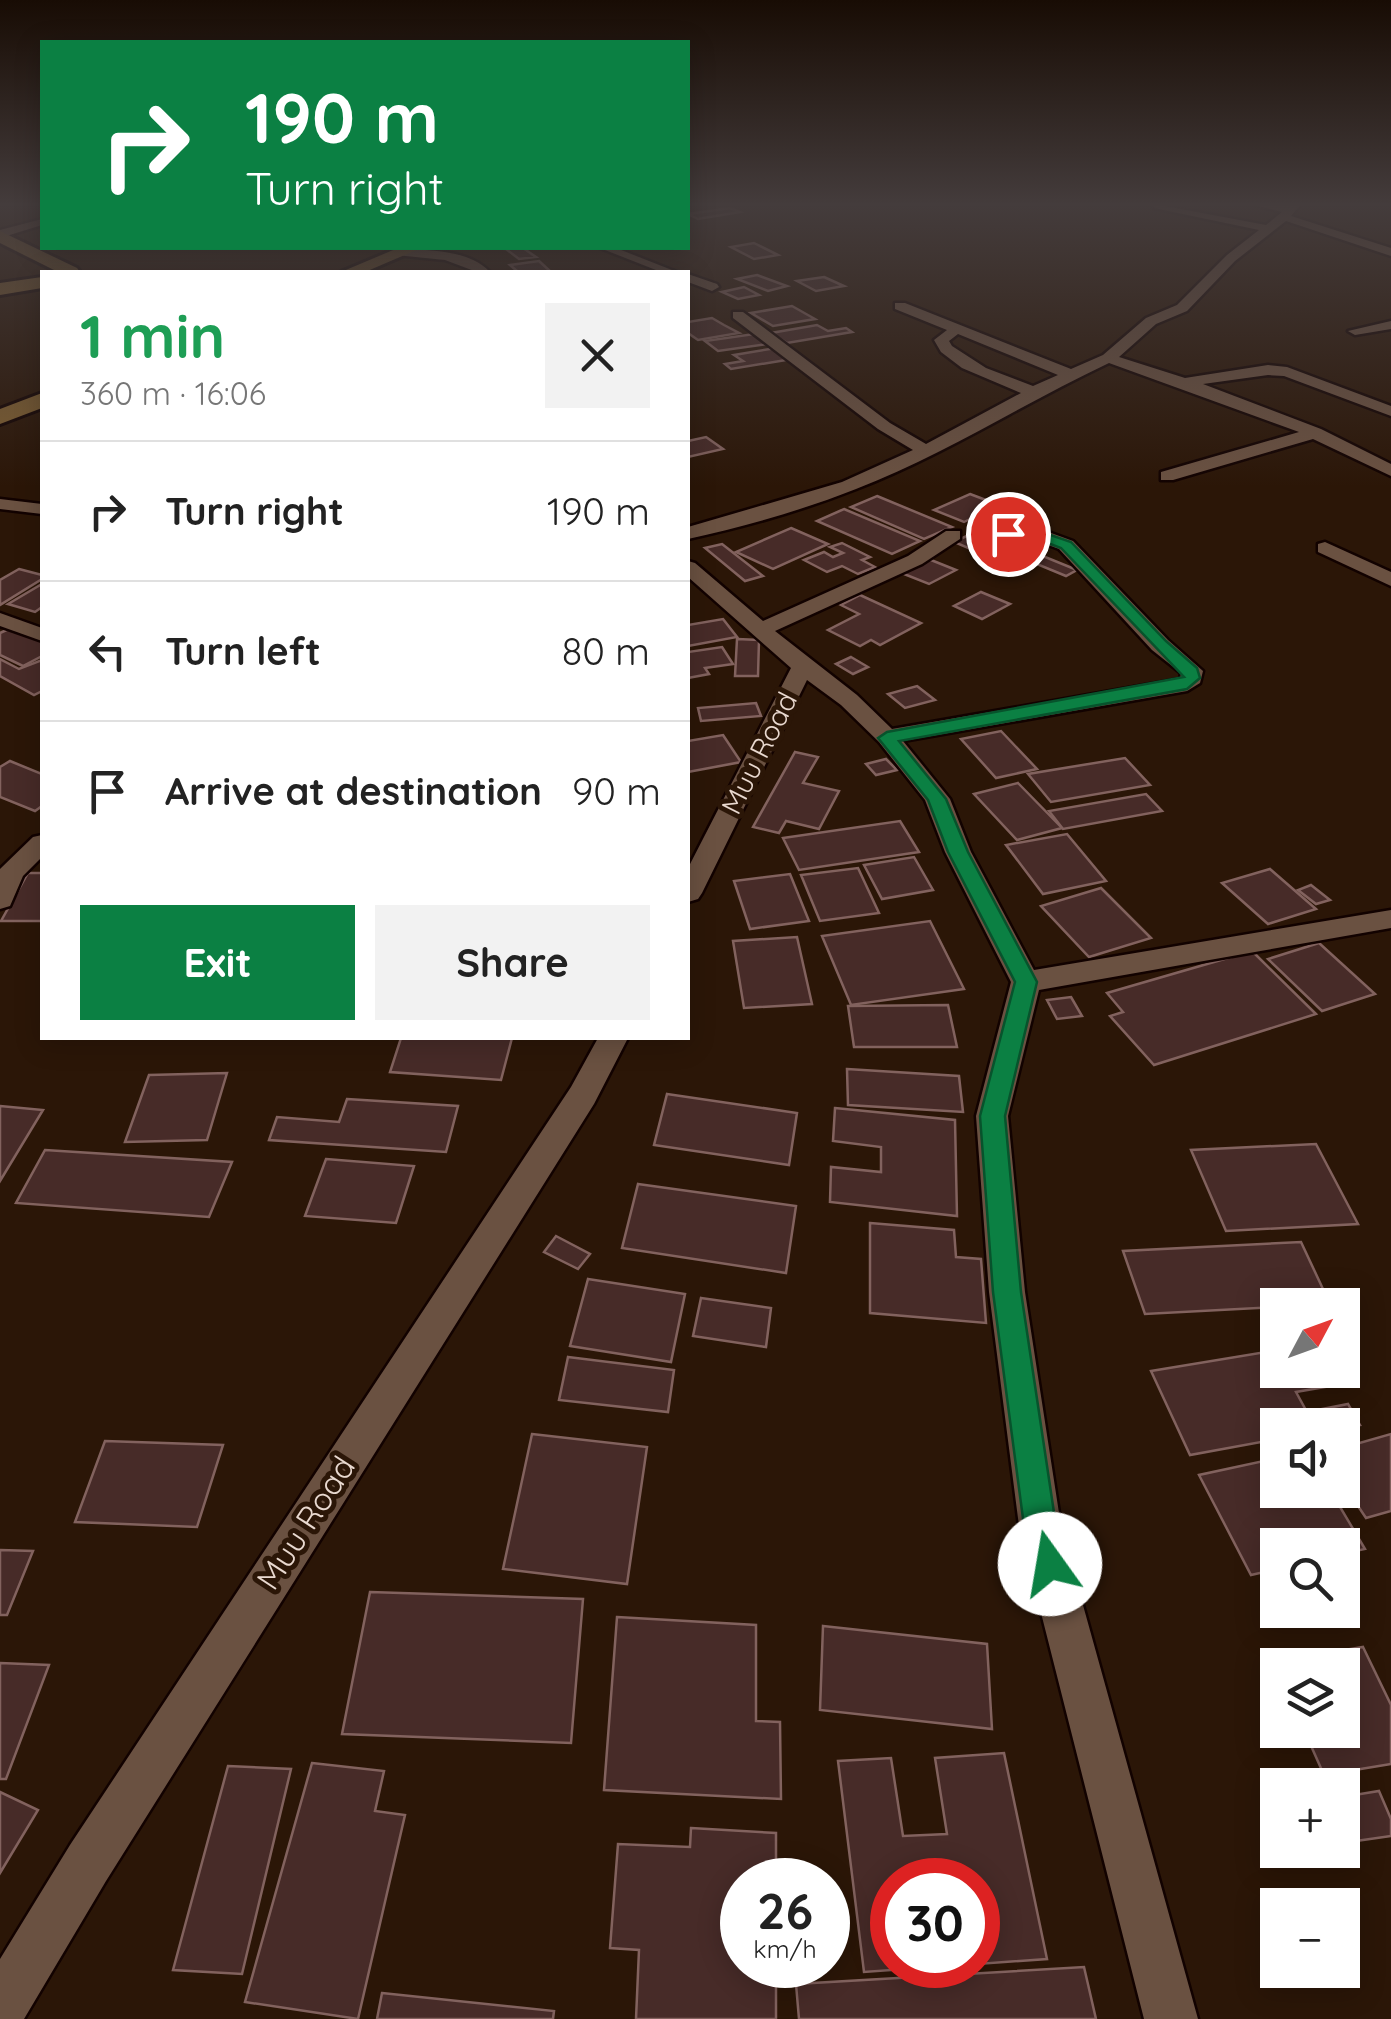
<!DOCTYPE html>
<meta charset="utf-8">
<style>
body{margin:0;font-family:Quicksand,sans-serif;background:#f2f2f2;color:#222;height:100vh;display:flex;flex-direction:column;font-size:38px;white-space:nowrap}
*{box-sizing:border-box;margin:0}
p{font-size:32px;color:#767676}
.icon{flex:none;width:55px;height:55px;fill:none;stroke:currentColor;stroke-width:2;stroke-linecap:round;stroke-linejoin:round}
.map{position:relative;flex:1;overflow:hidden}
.drawer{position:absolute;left:40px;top:270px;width:650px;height:770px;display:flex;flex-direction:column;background:#fff;border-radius:0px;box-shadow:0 5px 25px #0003}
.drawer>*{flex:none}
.banner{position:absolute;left:40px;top:40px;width:650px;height:210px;border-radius:0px;box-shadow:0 5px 25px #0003;background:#0b8043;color:#fff;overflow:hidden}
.needle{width:65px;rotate:49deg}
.buttons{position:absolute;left:1260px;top:1288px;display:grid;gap:20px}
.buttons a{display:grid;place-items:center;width:100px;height:100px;border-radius:0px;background:#fff;box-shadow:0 5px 25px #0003;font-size:50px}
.speed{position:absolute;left:720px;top:1858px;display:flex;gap:20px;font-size:50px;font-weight:700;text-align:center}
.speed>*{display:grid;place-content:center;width:130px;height:130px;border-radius:50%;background:#fff;box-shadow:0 5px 25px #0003;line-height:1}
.speed small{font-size:25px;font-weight:400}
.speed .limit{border:15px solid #d22;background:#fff;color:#111}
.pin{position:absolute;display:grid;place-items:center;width:85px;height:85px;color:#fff;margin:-42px;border:5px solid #fff;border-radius:50%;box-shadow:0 2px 10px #0007}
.me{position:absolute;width:110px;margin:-55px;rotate:347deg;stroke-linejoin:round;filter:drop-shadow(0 0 8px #0008)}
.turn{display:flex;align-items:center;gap:35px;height:210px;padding:0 40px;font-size:45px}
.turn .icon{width:130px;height:130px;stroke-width:2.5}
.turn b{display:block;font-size:70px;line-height:85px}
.round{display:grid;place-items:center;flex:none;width:105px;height:105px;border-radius:0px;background:#f2f2f2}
.headline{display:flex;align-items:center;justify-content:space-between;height:170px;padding:0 40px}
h1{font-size:60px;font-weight:700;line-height:75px;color:#1e9e55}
.primary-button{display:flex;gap:20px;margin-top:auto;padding:20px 40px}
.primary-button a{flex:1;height:115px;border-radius:0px;background:#0b8043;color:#fff;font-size:40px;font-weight:700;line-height:115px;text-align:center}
.primary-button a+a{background:#f2f2f2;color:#222}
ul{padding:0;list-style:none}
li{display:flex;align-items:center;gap:30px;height:140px;padding:0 40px;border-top:2px solid #e0e0e0}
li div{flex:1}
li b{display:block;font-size:38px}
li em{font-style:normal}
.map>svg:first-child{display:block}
</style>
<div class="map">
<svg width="1391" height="2019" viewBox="0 0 1391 2019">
<rect width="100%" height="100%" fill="#2b1607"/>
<!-- building -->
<g fill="#472b28" stroke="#82625e" stroke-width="2.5">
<path d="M730,208L740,212L698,219L688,214Z"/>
<path d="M754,243L778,255L754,259L731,247Z"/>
<path d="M492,248H523L536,257L519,259L506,249Z"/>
<path d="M539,261L551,272H512L517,271L510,265Z"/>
<path d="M757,275L787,286L768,291L737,279Z"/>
<path d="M824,277L844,286L816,291L797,281Z"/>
<path d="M744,287L759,295L738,299L722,292Z"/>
<path d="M792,306L815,319L773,326L751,313Z"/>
<path d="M712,318L724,325L739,333L698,340L688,333V322Z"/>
<path d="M817,325L828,331L846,328L852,332L787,343L771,333Z"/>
<path d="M754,334L767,344L718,351L705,341Z"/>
<path d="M776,348L792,359L731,369L725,364L743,361L734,355Z"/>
<path d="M706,437L723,449L688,457V441Z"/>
<path d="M970,494L999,505L964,522L934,510Z"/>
<path d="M877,496L952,527L924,539L851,507Z"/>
<path d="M844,509L920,541L892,554L817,521Z"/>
<path d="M791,528L828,544L773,569L736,552Z"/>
<path d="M979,530L1077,570L1066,576L1025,559L1011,566L954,542Z"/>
<path d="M842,543L870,557L862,560L875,567L858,574L842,566L827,572L804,560L824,552L833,557L843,553L830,547Z"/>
<path d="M722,544L763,576L745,581L705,548Z"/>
<path d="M926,558L956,570L929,584L899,572Z"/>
<path d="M19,569L42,575V579L0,605V580Z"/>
<path d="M42,584V607L35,612L8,604Z"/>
<path d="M981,592L1010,604L982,619L954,606Z"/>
<path d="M860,595L921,623L880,645L871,640L860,646L828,630L859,614L841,605Z"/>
<path d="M723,619L737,637L688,646V625Z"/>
<path d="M13,627L42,640V656L23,666L0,655V633Z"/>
<path d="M737,639L759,640L758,676H735Z"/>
<path d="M722,647L733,664L705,668L709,674L688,678V652Z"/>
<path d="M851,657L868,667L853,674L836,664Z"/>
<path d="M0,659L19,669L42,660V691L34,695L0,676Z"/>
<path d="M917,686L935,700L905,708L888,694Z"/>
<path d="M756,703L761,716L701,721L698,708Z"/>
<path d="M1001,731L1037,769L996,778L961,739Z"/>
<path d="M723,735L741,762L688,772V741Z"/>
<path d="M795,752L818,757L803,783L839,791L819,829L786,821L779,833L753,827Z"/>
<path d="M1125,758L1150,785L1051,802L1028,774Z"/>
<path d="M886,759L897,770L876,775L866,764Z"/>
<path d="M10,761L42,774V806L35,811L0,797V767Z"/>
<path d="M1018,783L1062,828L1017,840L974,794Z"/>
<path d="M1146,794L1162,811L1063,829L1049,811Z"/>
<path d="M900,821L919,852L799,870L783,838Z"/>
<path d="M1067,834L1106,881L1043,894L1006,845Z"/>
<path d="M914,857L933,890L882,899L864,865Z"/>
<path d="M858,868L879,913L820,921L801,875Z"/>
<path d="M1270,869L1316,909L1268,924L1222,883Z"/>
<path d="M28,873H42V921H1Z"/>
<path d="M790,874L809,921L750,929L734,881Z"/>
<path d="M1311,885L1330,900L1316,904L1298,890Z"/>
<path d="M1101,888L1151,938L1089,957L1041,906Z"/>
<path d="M930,921L964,989L851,1005L822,936Z"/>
<path d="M797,937L812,1004L744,1008L733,941Z"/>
<path d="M1319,943L1375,994L1322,1011L1268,959Z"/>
<path d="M1252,951L1316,1014L1154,1065L1110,1016L1123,1012L1107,993Z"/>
<path d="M1071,997L1082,1016L1057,1019L1047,1000Z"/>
<path d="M948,1005L957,1047H854L848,1006Z"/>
<path d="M401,1038H512L501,1080L390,1072Z"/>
<path d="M847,1069L959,1076L963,1112L848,1105Z"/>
<path d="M227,1073L207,1140L125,1142L149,1075Z"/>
<path d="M667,1094L797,1113L789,1165L654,1145Z"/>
<path d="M347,1099L458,1106L446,1152L269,1140L277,1117L339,1122Z"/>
<path d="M0,1106L43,1110L0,1181Z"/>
<path d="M835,1108L955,1120L957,1216L830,1202L831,1167L881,1172V1147L833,1141Z"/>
<path d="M1316,1144L1358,1224L1226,1231L1191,1150Z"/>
<path d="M45,1150L232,1162L209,1217L16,1203Z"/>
<path d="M326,1159L414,1166L396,1223L305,1216Z"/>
<path d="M638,1184L796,1206L786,1273L622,1248Z"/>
<path d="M870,1223L954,1230L956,1257L981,1259L986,1323L870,1313Z"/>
<path d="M556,1236L590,1254L578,1269L544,1252Z"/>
<path d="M1301,1242L1330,1304L1145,1314L1123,1251Z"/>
<path d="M588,1279L685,1294L671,1362L570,1346Z"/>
<path d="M701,1298L771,1308L766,1347L693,1336Z"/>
<path d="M1278,1350V1370H1334L1342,1384L1296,1392L1307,1412L1348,1404L1360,1425L1342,1428L1278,1425V1439L1190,1455L1151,1371Z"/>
<path d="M568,1357L674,1370L668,1412L559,1400Z"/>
<path d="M532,1434L647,1447L627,1584L503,1569Z"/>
<path d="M1391,1434V1511L1366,1518L1342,1482V1448Z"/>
<path d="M105,1441L223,1445L197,1527L75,1522Z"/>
<path d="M1278,1458V1490H1330L1365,1549L1342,1554V1545H1278V1569L1251,1575L1199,1475Z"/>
<path d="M0,1550L33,1551L7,1615H0Z"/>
<path d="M370,1592L583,1599L571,1743L342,1734Z"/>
<path d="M617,1617L756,1625V1721L780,1722L781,1799L604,1790Z"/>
<path d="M823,1626L987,1644L992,1729L820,1710Z"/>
<path d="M1363,1647L1391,1705V1764L1324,1775L1304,1730H1342V1665H1278V1670L1274,1662Z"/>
<path d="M0,1663L49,1665L6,1779H0Z"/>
<path d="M1004,1753L1047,1959L978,1964V1880H892V1965H962L864,1972L838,1761L891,1758L903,1836L947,1834L935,1758Z"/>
<path d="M312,1763L384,1771L375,1811L405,1815L358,2019L245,2002Z"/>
<path d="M228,1766L291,1769L242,1974L173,1970Z"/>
<path d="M1379,1791L1391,1819V1836L1342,1843V1797Z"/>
<path d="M0,1792L38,1810L0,1873Z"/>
<path d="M691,1828L776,1833V1880H742V1965H776V2019H636L639,1950L610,1948L618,1844L690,1847Z"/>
<path d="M1084,1967L1096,2019H799L796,1984Z"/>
<path d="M382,1993L554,2011L553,2019H377Z"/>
</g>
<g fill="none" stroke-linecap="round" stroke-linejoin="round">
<!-- street casing -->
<g stroke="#120200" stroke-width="5">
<g id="street">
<path d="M1154,204L1266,225L1282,212L1251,204H1301L1291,216L1391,248V256L1286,221L1235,261L1187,311L1156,324L1119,357L1185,378L1268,365L1287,367L1391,406V416L1284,376L1268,375L1203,384L1321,429L1391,464V476L1313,439L1173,480H1161V472L1299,432L1109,363C1024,403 944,455 856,489C803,510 743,527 688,539V527L842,482L913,450L878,429L733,318V312H743L890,423L926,444L1021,393L962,368L941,352L934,340L947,330L895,309V303H905L1071,369L1103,355L1146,318L1177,305L1227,255L1259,230L1154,208ZM958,334L1058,375L1033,386L986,368L952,346L949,341Z"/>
<path d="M42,219V225L0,238V230Z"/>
<path d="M400,248C430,251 468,249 490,272H477L445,260L396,255Z"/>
<path d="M600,248H616L677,272H661Z"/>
<path d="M688,274L717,284L719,287L712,291L688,282Z"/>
<path d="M1391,321V329L1355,335L1348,331Z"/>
<path d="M0,499L42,504V514L0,509Z"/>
<path d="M1008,528L1043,530L1073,541L1168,640L1203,671L1200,683L1187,691L903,741L950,799L971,852L1034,970L1391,910V928L1039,990L1008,1116L1025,1292L1061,1526L1198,2019H1144L1019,1526L989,1292L976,1116L1011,982L945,852L925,800L879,742L841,705L807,680L702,893L698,899L688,902V868L791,668L688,577V561L695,563L763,621L908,556L946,531H960V539L922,564L775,631L857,695L892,729L1180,679L1181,673L1152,650L1059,549L1040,542L1001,538L999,534Z"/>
<path d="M1325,542L1391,572V586L1318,552V544Z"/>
<path d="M0,613L42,628V641L0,626Z"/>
<path d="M42,835V857L23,876L10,906L0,909V869L33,837Z"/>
<path d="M598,1038H628L594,1104L106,1881L24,2019H0V1959L70,1845L571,1087Z"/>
</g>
</g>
<!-- secondary casing -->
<g stroke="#120200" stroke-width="6">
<g id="secondary">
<path d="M0,231L77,268L80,272H58L0,243Z"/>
<path d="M398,248H421L365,272H341Z"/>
<path d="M42,277V288L0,295V283Z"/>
<path d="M42,393V408L0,424V409Z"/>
</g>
</g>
<!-- street -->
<use href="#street" fill="#6a5141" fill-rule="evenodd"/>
<!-- secondary -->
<use href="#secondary" fill="#7d5d30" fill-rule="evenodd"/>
</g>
<!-- sky -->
<linearGradient id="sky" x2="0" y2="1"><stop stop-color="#180c04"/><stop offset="0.42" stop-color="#443c3c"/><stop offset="1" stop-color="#443c3c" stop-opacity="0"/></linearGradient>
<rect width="1391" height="487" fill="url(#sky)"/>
<!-- route -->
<path fill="#0b8043" stroke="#07532c" stroke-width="2.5" d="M1008,529L1042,532L1071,542L1166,641L1197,668L1200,678L1187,689L899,741L946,799L968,852L1037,982L1005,1116L1021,1292L1056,1526L1066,1564L1061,1576L1050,1580L1038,1576L1024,1526L993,1292L980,1116L1015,982L948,852L928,800L878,738L887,732L1184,677L1061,548L1040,540L1003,537L1001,534Z"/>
<g text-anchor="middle" stroke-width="10" stroke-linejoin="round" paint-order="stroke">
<!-- street labels -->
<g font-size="28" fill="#e9d9d0" stroke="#2b1607">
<text transform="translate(759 753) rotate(-63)" y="10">Muu Road</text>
</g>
<!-- near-street labels -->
<g font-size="32" fill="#e9d9d0" stroke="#2b1607">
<text transform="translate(306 1523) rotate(-57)" y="11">Muu Road</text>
</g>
</g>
</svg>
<div class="buttons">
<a><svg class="needle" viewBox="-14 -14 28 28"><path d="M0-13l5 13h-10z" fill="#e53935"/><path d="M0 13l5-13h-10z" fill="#767676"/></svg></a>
<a><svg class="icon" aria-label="sound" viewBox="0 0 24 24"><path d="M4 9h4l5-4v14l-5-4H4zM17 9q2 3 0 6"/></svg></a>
<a><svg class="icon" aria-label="search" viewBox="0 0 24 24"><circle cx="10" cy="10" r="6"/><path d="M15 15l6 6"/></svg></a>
<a><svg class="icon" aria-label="layers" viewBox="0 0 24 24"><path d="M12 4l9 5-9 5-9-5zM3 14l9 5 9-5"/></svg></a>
<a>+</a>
<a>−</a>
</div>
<div class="speed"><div>26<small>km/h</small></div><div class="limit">30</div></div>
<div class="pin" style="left:1008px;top:534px;background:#d93025"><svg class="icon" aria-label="arrive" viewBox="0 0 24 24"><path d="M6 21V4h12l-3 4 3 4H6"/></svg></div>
<svg class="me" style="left:1050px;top:1564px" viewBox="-20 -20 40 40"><circle r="19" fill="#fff"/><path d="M0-13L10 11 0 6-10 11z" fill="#0b8043"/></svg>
<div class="banner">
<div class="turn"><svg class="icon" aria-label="right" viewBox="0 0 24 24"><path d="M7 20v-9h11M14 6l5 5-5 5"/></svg><div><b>190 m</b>Turn right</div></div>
</div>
<section class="drawer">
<div class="headline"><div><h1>1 min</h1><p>360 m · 16:06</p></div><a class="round"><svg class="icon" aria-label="close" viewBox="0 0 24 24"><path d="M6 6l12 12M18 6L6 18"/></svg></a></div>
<ul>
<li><svg class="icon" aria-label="right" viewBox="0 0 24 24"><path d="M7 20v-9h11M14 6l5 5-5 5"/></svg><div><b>Turn right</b></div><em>190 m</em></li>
<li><svg class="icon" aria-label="left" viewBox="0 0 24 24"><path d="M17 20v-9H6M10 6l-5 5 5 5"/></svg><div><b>Turn left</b></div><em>80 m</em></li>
<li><svg class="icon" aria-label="arrive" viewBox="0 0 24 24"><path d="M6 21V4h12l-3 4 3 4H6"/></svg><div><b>Arrive at destination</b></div><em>90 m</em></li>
</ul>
<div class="primary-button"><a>Exit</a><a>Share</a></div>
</section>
</div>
